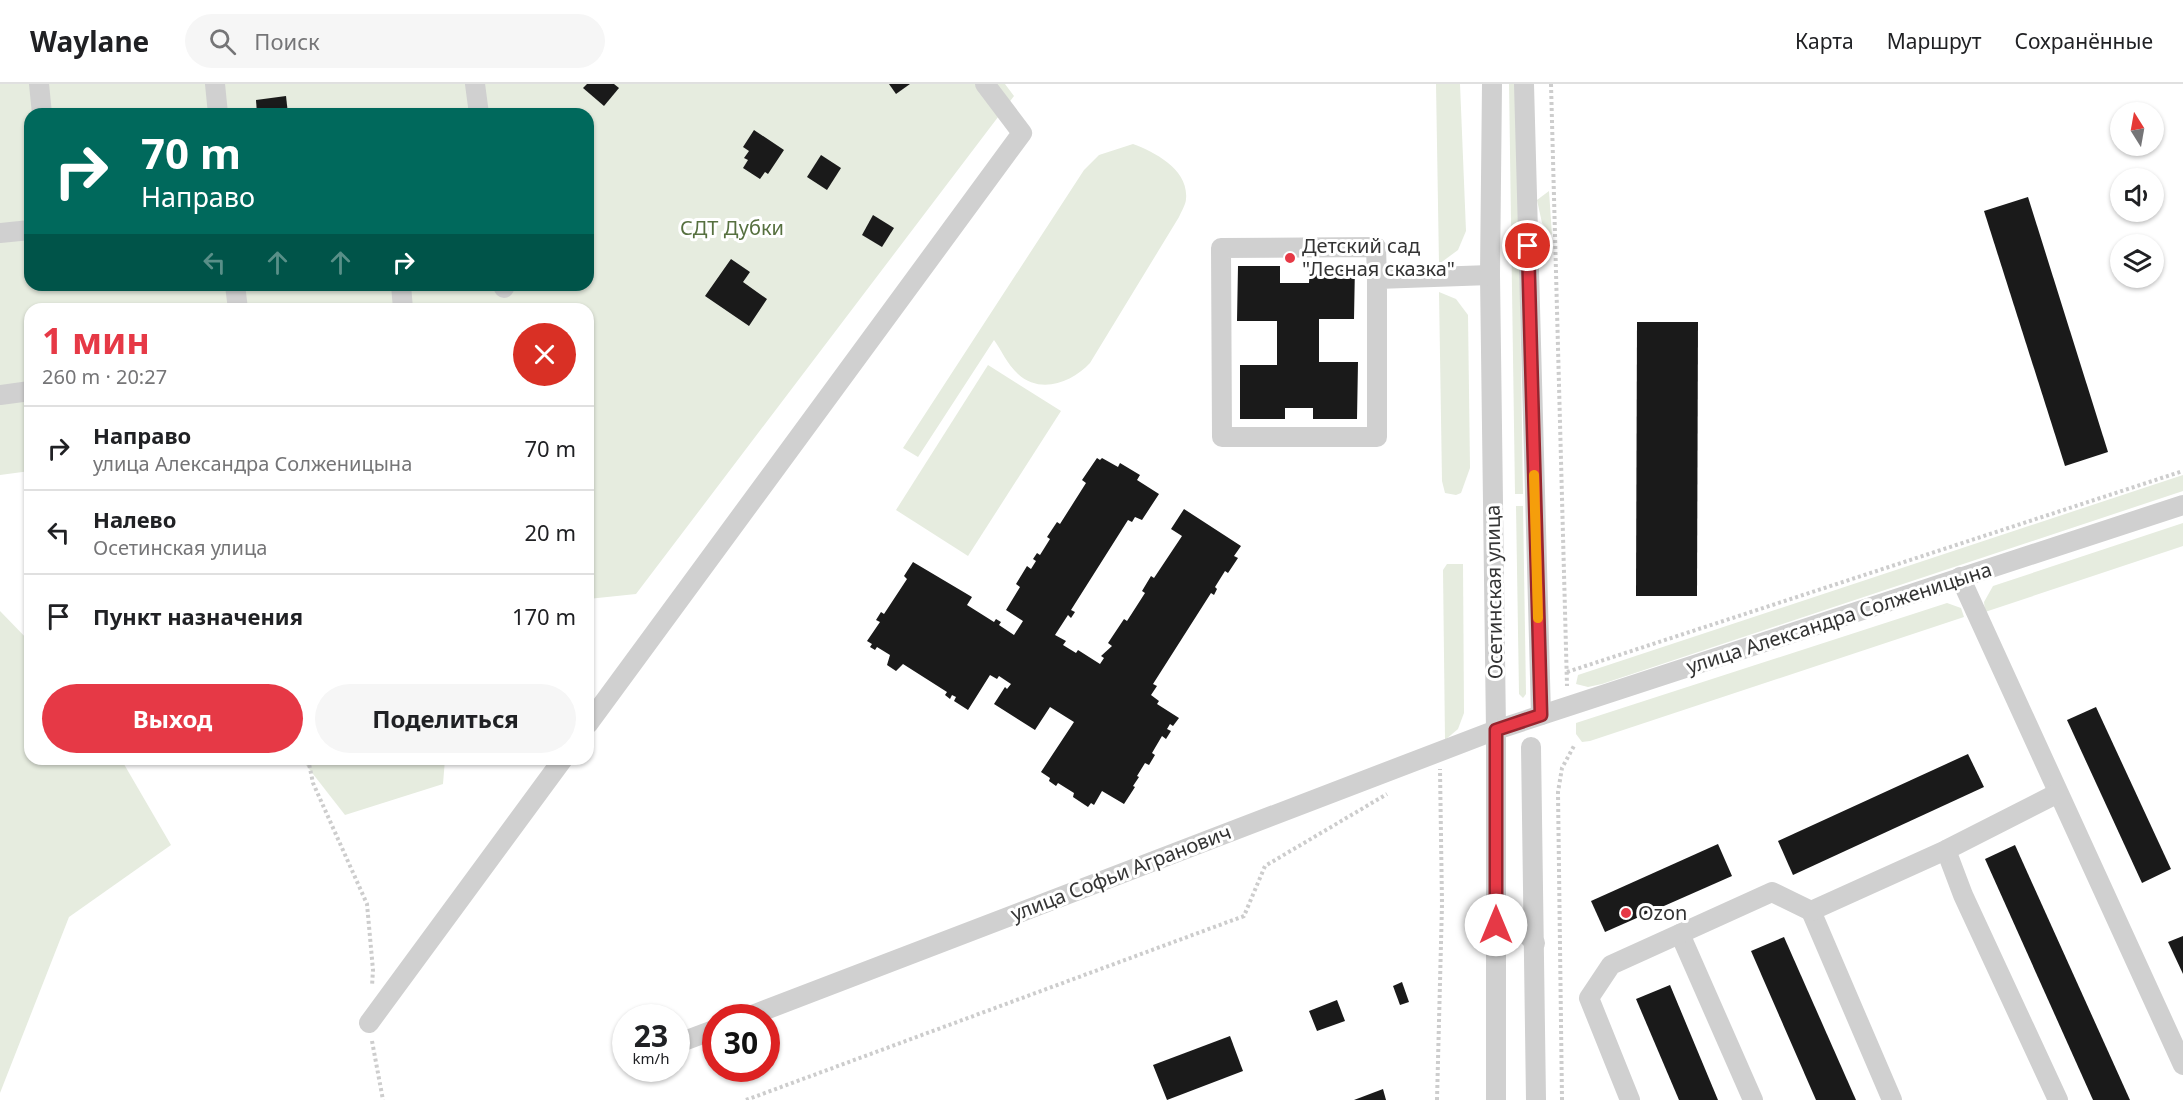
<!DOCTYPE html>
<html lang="ru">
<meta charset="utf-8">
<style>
body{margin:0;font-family:"Noto Sans",sans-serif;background:#f6f6f6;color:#202124;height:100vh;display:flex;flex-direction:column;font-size:22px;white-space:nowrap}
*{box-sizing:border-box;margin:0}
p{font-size:20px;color:#757577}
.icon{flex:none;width:33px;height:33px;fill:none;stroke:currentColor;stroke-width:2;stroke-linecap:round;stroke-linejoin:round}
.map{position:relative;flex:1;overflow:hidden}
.sheet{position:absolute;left:24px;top:219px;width:570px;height:462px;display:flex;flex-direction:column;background:#fff;border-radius:18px;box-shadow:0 2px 4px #0004}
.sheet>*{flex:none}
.top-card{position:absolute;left:24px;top:24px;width:570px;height:183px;border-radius:18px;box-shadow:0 2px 4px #0004;background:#00695c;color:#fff;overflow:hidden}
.needle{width:39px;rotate:349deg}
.fabs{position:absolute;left:2110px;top:18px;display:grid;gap:12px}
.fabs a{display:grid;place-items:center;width:54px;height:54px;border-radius:50%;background:#fff;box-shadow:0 2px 4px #0004;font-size:30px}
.speed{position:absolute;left:612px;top:920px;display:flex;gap:12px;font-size:30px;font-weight:700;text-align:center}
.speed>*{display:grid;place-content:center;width:78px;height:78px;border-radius:50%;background:#fff;box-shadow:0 2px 4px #0004;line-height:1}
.speed small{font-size:15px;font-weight:400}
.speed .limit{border:9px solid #d22;background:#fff;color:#111}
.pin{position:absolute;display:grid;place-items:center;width:51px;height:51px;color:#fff;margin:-26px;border:3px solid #fff;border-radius:50%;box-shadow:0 2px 6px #0007}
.me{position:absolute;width:66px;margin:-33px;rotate:0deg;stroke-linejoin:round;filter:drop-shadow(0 0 4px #0008)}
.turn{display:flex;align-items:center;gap:21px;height:126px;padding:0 18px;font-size:27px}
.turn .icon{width:78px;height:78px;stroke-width:2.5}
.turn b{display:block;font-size:42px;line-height:51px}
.lanes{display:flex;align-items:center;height:57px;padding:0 18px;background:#0003;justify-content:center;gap:30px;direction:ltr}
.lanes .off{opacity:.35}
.round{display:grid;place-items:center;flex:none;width:63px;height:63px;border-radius:32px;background:#f6f6f6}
.headline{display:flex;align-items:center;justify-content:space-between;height:102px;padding:0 18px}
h1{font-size:36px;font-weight:700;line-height:45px;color:#e63946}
.cta{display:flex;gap:12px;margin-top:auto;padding:12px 18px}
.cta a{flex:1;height:69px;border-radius:36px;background:#e63946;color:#fff;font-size:24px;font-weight:700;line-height:69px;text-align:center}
.cta a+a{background:#f6f6f6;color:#202124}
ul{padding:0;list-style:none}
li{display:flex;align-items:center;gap:18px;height:84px;padding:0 18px;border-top:2px solid #e0e0e0}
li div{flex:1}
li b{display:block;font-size:22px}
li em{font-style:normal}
header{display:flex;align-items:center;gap:36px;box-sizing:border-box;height:84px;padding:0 30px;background:#fff;border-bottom:2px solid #e0e0e0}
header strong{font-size:28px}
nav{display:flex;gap:33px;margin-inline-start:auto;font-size:21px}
.search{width:420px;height:54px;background:#f6f6f6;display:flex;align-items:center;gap:15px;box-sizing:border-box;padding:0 21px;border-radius:33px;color:#757577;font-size:22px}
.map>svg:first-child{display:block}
</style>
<header>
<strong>Waylane</strong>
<div class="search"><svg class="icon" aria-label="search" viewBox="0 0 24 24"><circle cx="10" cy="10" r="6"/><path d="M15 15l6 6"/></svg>Поиск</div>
<nav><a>Карта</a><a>Маршрут</a><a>Сохранённые</a></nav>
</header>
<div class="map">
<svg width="2183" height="1016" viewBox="0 0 2183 1016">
<rect width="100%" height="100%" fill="#fff"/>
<!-- green -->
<g fill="#e6ecdf" fill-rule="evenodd">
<path d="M0,0H1005L1014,12L636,510L588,515V225H30V387L0,391ZM30,30H588V201H30Z"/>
<path d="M1436,0H1460L1466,147L1458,166L1439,180Z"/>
<path d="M1509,0H1516L1517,7L1523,410H1515Z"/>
<path d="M1133,60C1155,68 1189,86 1186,115C1186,120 1181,128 1179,133L1090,279C1072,298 1041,311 1018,290C1007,280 1002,267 994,256L918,373L903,364L1084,86L1099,71Z"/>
<path d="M1549,107L1552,151L1542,139L1537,116Z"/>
<path d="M1439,208L1456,215L1468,231L1470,384L1461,409L1456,411L1445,409L1442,397Z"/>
<path d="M988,281L1061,327L968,472L896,426Z"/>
<path d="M2183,391V407L1602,600L1588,603L1576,600L1578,591Z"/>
<path d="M1516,422H1523L1526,610L1523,614L1519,610Z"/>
<path d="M2183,439V462L1985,528L1984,518L1993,502Z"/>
<path d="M1447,480H1463L1464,629L1458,645L1445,656L1443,486Z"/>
<path d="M1947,519L1961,524L1964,533L1590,657L1582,658L1576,650V639Z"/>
<path d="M0,527L30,558V675H121L171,761L69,833L0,1009Z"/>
<path d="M305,675H445L443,700L345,731L306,681Z"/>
</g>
<!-- building -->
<g fill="#1a1a1a">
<path d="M587,0H614L619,4L604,22L583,4Z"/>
<path d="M889,0H910L896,10Z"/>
<path d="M286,12L288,30H257L256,16Z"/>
<path d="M754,46L784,66L768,90L765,88L760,95L743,84L748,76L744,74L749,67L743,63Z"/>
<path d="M821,71L841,84L827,106L807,93Z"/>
<path d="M2028,113L2108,368L2065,382L1984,127Z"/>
<path d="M873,131L894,144L882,163L862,151Z"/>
<path d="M731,175L750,188L743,198L767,215L749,242L705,212Z"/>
<path d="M1310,181H1355L1354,235H1319V278H1358L1357,335H1313V324H1285V335H1240V281H1277V237H1237L1238,182H1280V199H1309Z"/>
<path d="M1637,238H1698L1697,512H1636Z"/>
<path d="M1097,374L1100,376L1102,374L1118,383L1120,379L1140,391L1137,396L1159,410L1142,436L1135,433L1132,438L1128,436L1071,526L1075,528L1071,534L1068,531L1055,551L1066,557L1063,561L1076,569L1078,566L1100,580L1104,574L1101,572L1112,562L1108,559L1124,535L1127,537L1145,509L1142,507L1151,492L1154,494L1182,452L1171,445L1184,425L1241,462L1234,472L1238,474L1228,489L1225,487L1215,503L1217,505L1214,511L1211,509L1153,600L1157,602L1151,611L1159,617L1157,620L1179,634L1173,642L1170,640L1167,645L1171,647L1166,655L1162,652L1152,669L1155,671L1149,681L1145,679L1137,692L1139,693L1133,702L1135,703L1124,720L1102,707L1094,721L1091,719L1088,723L1073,713L1074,709L1058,699L1056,702L1049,697L1050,694L1041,688L1074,638L1050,623L1035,646L994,620L1005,603L1007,605L1011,600L999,592L997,595L990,591L968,626L954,617L956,613L952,611L950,615L945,611L947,608L903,580L896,587L887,581L890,571L877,563L875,566L870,563L872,560L867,557L880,538L876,536L881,528L884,530L907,495L904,492L913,478L972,513L967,521L994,538L996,535L1001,538L999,541L1014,551L1023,537L1006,526L1020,503L1016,500L1027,482L1031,485L1036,477L1033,475L1037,469L1040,471L1050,455L1047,453L1057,438L1060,440L1086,399L1082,396Z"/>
<path d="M2096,623L2171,785L2142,799L2067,636Z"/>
<path d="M1968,670L1984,703L1793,791L1778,757Z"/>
<path d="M1718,760L1732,792L1605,848L1591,817Z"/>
<path d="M2015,761L2130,1016H2093L1985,775Z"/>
<path d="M2183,852V890L2168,858Z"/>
<path d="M1784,853L1856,1016H1816L1751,867Z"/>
<path d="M1402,898L1409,918L1400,921L1393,902Z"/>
<path d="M1670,901L1718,1016H1679L1636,915Z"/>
<path d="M1337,916L1345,937L1317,947L1309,927Z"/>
<path d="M1230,952L1243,987L1167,1016L1153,981Z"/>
<path d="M1383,1005L1386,1016H1354Z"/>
</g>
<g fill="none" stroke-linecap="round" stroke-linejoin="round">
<!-- path -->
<g stroke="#cdcdcd" stroke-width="4" stroke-dasharray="3 3" stroke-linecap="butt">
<path d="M1551,0L1567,602"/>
<path d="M1567,588L2183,387"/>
<path d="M308,675L313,699L367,820L373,886L372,902"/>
<path d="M372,957L383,1016"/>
<path d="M746,1016L1244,832L1265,782L1387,710"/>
<path d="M1437,1016L1442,820L1440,685"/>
<path d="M1562,1016L1558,708L1562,684L1575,660"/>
</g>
<!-- minor -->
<g stroke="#d0d0d0" stroke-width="20">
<path d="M39,0L42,30"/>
<path d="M215,0L218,30"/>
<path d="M475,0L479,30"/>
<path d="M1492,0L1490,191L1496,646V1016"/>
<path d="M1524,0L1541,631"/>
<path d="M0,149L30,146"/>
<path d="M1377,195L1376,163L1221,164L1222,353H1377V195L1490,191"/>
<path d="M235,201L238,225"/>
<path d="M401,201L403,225"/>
<path d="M504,201V204"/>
<path d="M0,311L30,307"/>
<path d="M1960,493L2183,981"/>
<path d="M588,640L1022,49L985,0"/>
<path d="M1531,663L1536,1016"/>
<path d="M1946,766L1963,811L2058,1016"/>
<path d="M1496,819L1535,859"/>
<path d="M1811,827L1892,1016"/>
<path d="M1680,850L1753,1016"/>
<path d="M747,933L1496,646L2183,421"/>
<path d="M369,939L563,675"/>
<path d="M676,960L716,945"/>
<path d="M1630,1016L1589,914L1611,881L1772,808L1811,827L1946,766L2058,709"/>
</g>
</g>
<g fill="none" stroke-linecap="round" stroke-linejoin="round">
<!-- route casing -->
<g stroke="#96252e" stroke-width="15">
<path id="route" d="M1496,841V646L1541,631L1528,162"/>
</g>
<!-- route -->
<use href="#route" stroke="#e63946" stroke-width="10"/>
<!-- slow -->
<path stroke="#f59e0b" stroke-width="10" d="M1534,391L1538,534"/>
</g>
<!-- markers -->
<g fill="#e63946" stroke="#fff" stroke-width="2">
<circle cx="1290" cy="174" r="6"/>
<circle cx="1626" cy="829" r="6"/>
</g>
<g text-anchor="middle" stroke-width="6" stroke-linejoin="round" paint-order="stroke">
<!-- park labels -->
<g font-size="20" fill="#56703f" stroke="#fff">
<text x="732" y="151">СДТ Дубки</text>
</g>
<!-- poi labels -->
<g font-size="20" fill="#333" stroke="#fff" text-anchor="start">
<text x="1302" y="169">Детский сад<tspan x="1302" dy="23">"Лесная сказка"</tspan></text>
<text x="1638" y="836">Ozon</text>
</g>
<!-- street labels -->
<g font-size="20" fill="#333" stroke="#fff">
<text transform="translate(1494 508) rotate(-91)" y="7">Осетинская улица</text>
<text transform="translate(1839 534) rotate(-18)" y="7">улица Александра Солженицына</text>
<text transform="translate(1121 789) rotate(-21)" y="7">улица Софьи Агранович</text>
</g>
</g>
</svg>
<div class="fabs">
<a><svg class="needle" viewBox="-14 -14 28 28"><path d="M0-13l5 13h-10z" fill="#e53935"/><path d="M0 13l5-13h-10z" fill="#757577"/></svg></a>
<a><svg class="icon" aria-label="sound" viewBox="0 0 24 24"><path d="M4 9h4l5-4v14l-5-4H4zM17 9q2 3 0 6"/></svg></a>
<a><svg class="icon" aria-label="layers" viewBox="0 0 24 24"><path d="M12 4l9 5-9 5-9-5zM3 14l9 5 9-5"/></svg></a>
</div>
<div class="speed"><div>23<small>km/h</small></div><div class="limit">30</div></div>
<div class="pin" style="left:1528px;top:162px;background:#d93025"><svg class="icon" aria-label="arrive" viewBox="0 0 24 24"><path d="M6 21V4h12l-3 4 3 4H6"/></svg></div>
<svg class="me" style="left:1496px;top:841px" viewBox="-20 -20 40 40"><circle r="19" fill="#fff"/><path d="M0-13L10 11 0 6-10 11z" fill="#e63946"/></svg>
<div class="top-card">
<div class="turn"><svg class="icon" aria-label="right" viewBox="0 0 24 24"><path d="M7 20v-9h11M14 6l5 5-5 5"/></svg><div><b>70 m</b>Направо</div></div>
<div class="lanes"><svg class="icon off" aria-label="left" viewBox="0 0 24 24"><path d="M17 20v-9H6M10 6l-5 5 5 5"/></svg><svg class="icon off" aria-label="ahead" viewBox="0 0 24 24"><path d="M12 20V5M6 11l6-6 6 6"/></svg><svg class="icon off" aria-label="ahead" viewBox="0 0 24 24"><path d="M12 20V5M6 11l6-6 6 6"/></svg><svg class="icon" aria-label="right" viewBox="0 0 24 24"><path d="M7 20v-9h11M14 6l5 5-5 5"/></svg></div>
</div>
<section class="sheet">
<div class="headline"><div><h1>1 мин</h1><p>260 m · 20:27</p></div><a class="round" style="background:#d93025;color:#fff"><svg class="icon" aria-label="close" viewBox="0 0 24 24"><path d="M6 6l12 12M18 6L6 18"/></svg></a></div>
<ul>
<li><svg class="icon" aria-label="right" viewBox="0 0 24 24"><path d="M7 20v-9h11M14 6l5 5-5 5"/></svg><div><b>Направо</b><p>улица Александра Солженицына</p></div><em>70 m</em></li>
<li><svg class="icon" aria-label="left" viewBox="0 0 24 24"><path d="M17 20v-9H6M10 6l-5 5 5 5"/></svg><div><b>Налево</b><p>Осетинская улица</p></div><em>20 m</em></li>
<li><svg class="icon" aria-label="arrive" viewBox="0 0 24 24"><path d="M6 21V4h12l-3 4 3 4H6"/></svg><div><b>Пункт назначения</b></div><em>170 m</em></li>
</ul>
<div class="cta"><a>Выход</a><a>Поделиться</a></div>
</section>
</div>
